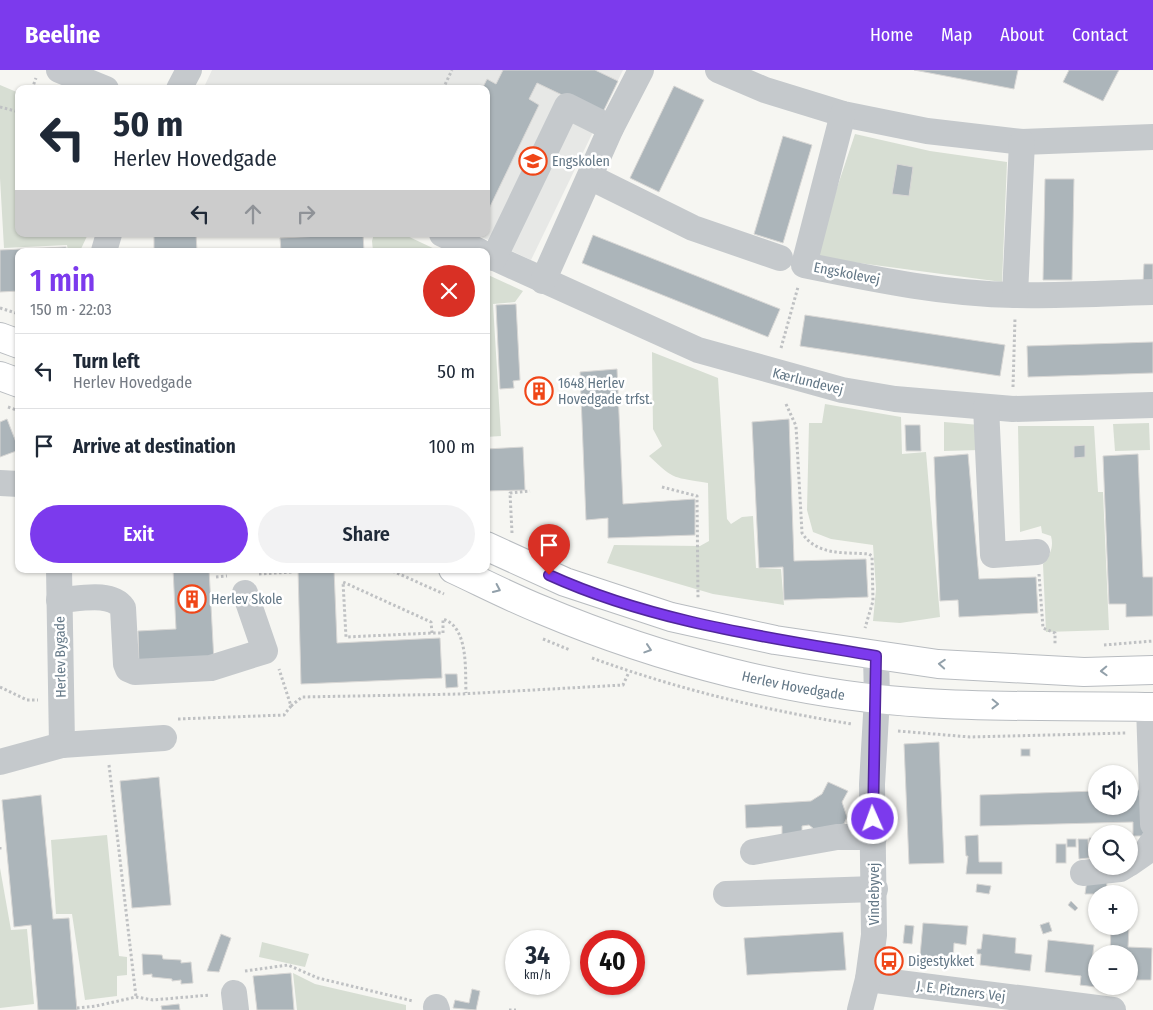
<!DOCTYPE html>
<meta charset="utf-8">
<style>
body{margin:0;font-family:"Fira Sans Condensed",sans-serif;background:#f2f2f3;color:#1f2937;height:100vh;display:flex;flex-direction:column;font-size:19px;white-space:nowrap}
*{box-sizing:border-box;margin:0}
p{font-size:16px;color:#747a83}
.icon{flex:none;width:28px;height:28px;fill:none;stroke:currentColor;stroke-width:2;stroke-linecap:round;stroke-linejoin:round}
.map{position:relative;flex:1;overflow:hidden}
.details{position:absolute;left:15px;top:178px;width:475px;height:325px;display:flex;flex-direction:column;background:#fff;border-radius:10px;box-shadow:0 1px 4px #0004}
.details>*{flex:none}
.guide{position:absolute;left:15px;top:15px;width:475px;height:152px;border-radius:10px;box-shadow:0 1px 4px #0004;background:#fff;color:#1f2937;overflow:hidden}
.tools{position:absolute;left:1088px;top:695px;display:grid;gap:10px}
.tools a{display:grid;place-items:center;width:50px;height:50px;border-radius:50%;background:#fff;box-shadow:0 1px 4px #0004;font-size:25px}
.speed{position:absolute;left:505px;top:860px;display:flex;gap:10px;font-size:25px;font-weight:700;text-align:center}
.speed>*{display:grid;place-content:center;width:65px;height:65px;border-radius:50%;background:#fff;box-shadow:0 1px 4px #0004;line-height:1}
.speed small{font-size:12px;font-weight:400}
.speed .limit{border:8px solid #d22;background:#fff;color:#111}
.pin{position:absolute;display:grid;place-items:center;width:42px;height:42px;color:#fff;margin:-51px -21px;border-radius:50% 50% 50% 0;rotate:-45deg;box-shadow:0 0 5px #0007}
.pin .icon{rotate:45deg}
.me{position:absolute;width:55px;margin:-28px;rotate:358deg;stroke-linejoin:round;filter:drop-shadow(0 0 4px #0008)}
.turn{display:flex;align-items:center;gap:18px;height:105px;padding:0 15px;font-size:22px}
.turn .icon{width:65px;height:65px;stroke-width:2.5}
.turn b{display:block;font-size:35px;line-height:42px}
.lanes{display:flex;align-items:center;height:48px;padding:0 15px;background:#0003;justify-content:center;gap:25px;direction:ltr}
.lanes .off{opacity:.35}
.round{display:grid;place-items:center;flex:none;width:52px;height:52px;border-radius:26px;background:#f2f2f3}
.overview{display:flex;align-items:center;justify-content:space-between;height:85px;padding:0 15px}
h1{font-size:30px;font-weight:600;line-height:38px;color:#7c3aed}
.primary-button{display:flex;gap:10px;margin-top:auto;padding:10px 15px}
.primary-button a{flex:1;height:58px;border-radius:30px;background:#7c3aed;color:#fff;font-size:20px;font-weight:600;line-height:58px;text-align:center}
.primary-button a+a{background:#f2f2f3;color:#1f2937}
ul{padding:0;list-style:none}
li{display:flex;align-items:center;gap:15px;height:75px;padding:0 15px;border-top:1px solid #e0e1e3}
li div{flex:1}
li b{display:block;font-size:19px}
li em{font-style:normal}
header{display:flex;align-items:center;gap:30px;box-sizing:border-box;height:70px;padding:0 25px;background:#7c3aed;color:#fff}
header strong{font-size:24px}
nav{display:flex;gap:28px;margin-inline-start:auto;font-size:18px}
.map>svg:first-child{display:block}
</style>
<header>
<strong>Beeline</strong>
<nav><a>Home</a><a>Map</a><a>About</a><a>Contact</a></nav>
</header>
<div class="map">
<svg width="1153" height="940" viewBox="0 0 1153 940">
<rect width="100%" height="100%" fill="#f6f6f2"/>
<!-- built -->
<path fill="#e7e8e6" d="M212,0H623L531,190L475,164H486V19H206L205,15Z"/>
<!-- green -->
<g fill="#d7ded3">
<path d="M0,15L19,23V164H88L80,181H68L67,175L4,178L0,108Z"/>
<path d="M855,64L930,81L1007,92L1002,212L814,187Z"/>
<path d="M374,164H403L439,181H373L372,171Z"/>
<path d="M486,204L523,221L515,232L493,234L501,366L486,367Z"/>
<path d="M652,282L718,308L727,449L731,454L742,447L753,446L756,498L781,499L784,535L713,524L607,493L614,475L700,476L709,471L708,413C674,407 675,411 649,386L662,376L653,359Z"/>
<path d="M825,334L901,347L902,384L926,382L940,547L900,553L873,551L876,519L873,475L831,469L813,462L807,440L809,353H822Z"/>
<path d="M944,352L980,355V380L944,381Z"/>
<path d="M1149,353L1150,380L1115,381L1113,354Z"/>
<path d="M1018,356H1094L1098,422H1103L1109,560L1046,562L1043,494C1050,485 1054,477 1051,466L1042,463L1041,456L1020,462Z"/>
<path d="M107,765L119,886L127,887V905L117,906V926L85,930L72,844H56L51,770Z"/>
<path d="M0,798L11,860L27,859L34,934L0,938Z"/>
<path d="M262,872L309,884L305,897L259,887Z"/>
<path d="M293,903L315,914L406,935V940H297Z"/>
</g>
<!-- building -->
<g fill="#acb5ba" stroke="#d8d7d5">
<path d="M503,0H595L618,11L602,44L537,13L529,29L539,35L486,145V19H482L487,9L496,14Z"/>
<path d="M914,0H1018L1014,19Z"/>
<path d="M1069,0H1119L1103,31L1063,12Z"/>
<path d="M674,16L704,30L659,122L630,108Z"/>
<path d="M783,66L812,75L783,173L754,164Z"/>
<path d="M897,94L913,97L909,126L892,124Z"/>
<path d="M1045,109H1074L1072,210H1043Z"/>
<path d="M196,164L197,181H154V165Z"/>
<path d="M208,164H242L208,166Z"/>
<path d="M363,164L364,181H281L280,168Z"/>
<path d="M593,165L780,239L768,267L582,193Z"/>
<path d="M66,177V181H19V221L0,222V180Z"/>
<path d="M1144,194H1153V213H1143Z"/>
<path d="M516,234L520,310L513,311L514,318L500,319L496,235Z"/>
<path d="M805,245L1005,275L1000,306L800,276Z"/>
<path d="M1153,272V303L1028,307L1027,276Z"/>
<path d="M617,299L623,434L695,429V465L608,468V448L586,450L580,302Z"/>
<path d="M533,309H539L540,314H545L546,328H534Z"/>
<path d="M7,349L19,380L0,387V352Z"/>
<path d="M789,349L794,491L866,489L868,527L784,530L783,497L759,498L752,352Z"/>
<path d="M905,355H920L921,381H906Z"/>
<path d="M1085,375V387L1074,388V376Z"/>
<path d="M523,377L525,420L486,421V379Z"/>
<path d="M968,384L979,509L1036,507L1038,543L959,547L958,530L940,531L934,387Z"/>
<path d="M1138,384L1143,507H1153V546L1126,547V534H1109L1103,386Z"/>
<path d="M173,499H209L214,592L139,597L138,561L176,559Z"/>
<path d="M298,499H334L337,573L440,568L442,608L301,614Z"/>
<path d="M445,604H457L458,617L446,618Z"/>
<path d="M939,672L944,793L909,794L904,674Z"/>
<rect x="1021" y="679" width="9" height="7"/>
<path d="M159,707L171,835L132,838L120,711Z"/>
<path d="M828,712L848,721L842,732L847,747L844,754L814,759L809,755L802,756V769L782,770V756L746,758L745,735L811,731L822,724Z"/>
<path d="M1129,720H1140L1149,753L1143,766H1133V752L980,756V725L1096,721V736H1129Z"/>
<path d="M41,725L53,849L69,848L77,940H38L31,855L14,857L2,730Z"/>
<path d="M978,765L979,792H1002V804H966L968,786H966L965,766Z"/>
<path d="M1089,768H1096V788H1090Z"/>
<rect x="1067" y="769" width="9" height="8"/>
<path d="M1078,769H1088L1089,788L1079,789Z"/>
<rect x="1056" y="774" width="10" height="19"/>
<path d="M1087,810L1107,812L1106,824H1085Z"/>
<path d="M977,814L991,816L989,824L976,822Z"/>
<path d="M1071,831L1078,838L1075,841L1068,835Z"/>
<path d="M1049,852L1052,861L1043,864L1040,855Z"/>
<path d="M923,853L968,856L966,875L954,873L953,890L920,886Z"/>
<path d="M905,855L914,856L912,874L903,873Z"/>
<path d="M1111,857H1129L1128,877L1152,878L1151,910H1136V906H1129V884H1110Z"/>
<path d="M843,862L846,900L747,905L744,868Z"/>
<path d="M221,864L231,868L219,902L207,901Z"/>
<path d="M983,864L1016,868L1015,883L1032,885L1030,901L980,895L981,884H977V879H981Z"/>
<path d="M1048,870L1094,875L1092,891H1096V917L1080,915L1081,906L1045,902Z"/>
<path d="M142,884L162,885L163,889L181,890V893L191,892L193,913L181,914V910L172,911V909L152,907V904L143,905Z"/>
<path d="M291,903L294,940H257L253,906Z"/>
<path d="M472,919L480,921L476,940L453,938L455,930L469,933Z"/>
<path d="M179,934L180,940H162L161,936Z"/>
</g>
<g fill="none" stroke-linecap="round" stroke-linejoin="round">
<!-- major casing -->
<g stroke="#b8bcc0" stroke-width="30">
<g id="major">
<path d="M0,267L19,274"/>
<path d="M0,306L19,313"/>
<path d="M486,476L565,512L671,547L775,570L938,594L1084,602L1153,600"/>
<path id="s1" d="M453,499C483,513 512,528 542,540C661,590 798,626 926,633C1002,638 1078,635 1153,637"/>
</g>
</g>
<!-- path -->
<g stroke="#bfc1c3" stroke-width="3" stroke-dasharray="2.5 2.5" stroke-linecap="butt">
<path d="M32,19L36,8"/>
<path d="M443,19L452,0"/>
<path d="M0,37L19,42"/>
<path d="M0,238L19,244"/>
<path d="M781,278L798,217"/>
<path d="M1013,317L1015,248"/>
<path d="M786,334L796,356L802,463C817,486 844,482 869,484L872,486L873,531L865,558"/>
<path d="M8,337L19,341"/>
<path d="M662,417L697,426L698,529"/>
<path d="M512,463L510,423L530,421"/>
<path d="M388,499L444,524"/>
<path d="M259,504L293,502"/>
<path d="M1039,504L1043,558L1055,563V575"/>
<path d="M216,507L227,506"/>
<path d="M432,563L431,552L343,512L346,567L432,563H443V549C469,557 465,601 466,623"/>
<path d="M543,569L570,580"/>
<path d="M1104,575L1153,571"/>
<path d="M592,588C677,619 764,640 852,654"/>
<path d="M0,617L27,630H38"/>
<path d="M291,636L302,627L461,624L623,615L629,602"/>
<path d="M178,649L284,645L291,636L279,599"/>
<path d="M898,661L970,667L1127,663"/>
<path d="M109,695L136,927"/>
<path d="M0,777V782"/>
<path d="M245,901L288,895L318,908L413,931"/>
<path d="M77,938L96,936L136,927L153,930L210,925"/>
<path d="M509,940H516"/>
</g>
<!-- minor -->
<g stroke="#c5c9cc" stroke-width="26">
<path d="M59,0L106,19"/>
<path d="M718,0L765,20L843,44L927,61L1022,72L1153,67"/>
<path d="M179,19L189,0"/>
<path d="M843,44L804,195C873,209 944,224 1015,225C1061,226 1107,223 1153,222"/>
<path d="M590,107L693,158L780,188"/>
<path d="M442,164L479,181"/>
<path d="M104,181L109,164"/>
<path d="M486,184L698,280L842,320L895,329L1013,339L1153,335"/>
<path d="M494,188L567,36L611,58"/>
<path d="M543,211L611,58L641,0"/>
<path d="M1015,225L1022,72"/>
<path d="M986,337L993,485L1037,482"/>
<path d="M0,413L19,414"/>
<path d="M59,499L62,675"/>
<path d="M59,530C79,529 111,521 123,538L126,594L128,599L135,602L211,598L265,581L245,523"/>
<path d="M1149,637L1153,754"/>
<path d="M0,692L62,675L164,668"/>
<path d="M753,782L837,767H874"/>
<path d="M1129,794L1146,782L1153,771"/>
<path d="M1083,803L1120,799L1125,796"/>
<path d="M726,824L875,819"/>
<path d="M868,909L1113,940"/>
<path d="M234,923L236,940"/>
<path d="M436,937L437,940"/>
<path d="M860,940L868,909L874,865L872,714L877,628L876,586"/>
</g>
<!-- major -->
<use href="#major" stroke="#fff" stroke-width="28"/>
</g>
<!-- one-way arrows -->
<defs><path id="oneway-chevron" d="M-2-3.5L2.5 0L-2 3.5" fill="none" stroke-width="1.6" stroke-linecap="round" stroke-linejoin="round" transform="scale(1.25)"/></defs>
<g stroke="#92a0aa">
<use href="#oneway-chevron" transform="translate(497 519) rotate(25)"/>
<use href="#oneway-chevron" transform="translate(648 579) rotate(18)"/>
<use href="#oneway-chevron" transform="translate(942 594) rotate(-176)"/>
<use href="#oneway-chevron" transform="translate(1104 601) rotate(178)"/>
<use href="#oneway-chevron" transform="translate(995 634) rotate(1)"/>
</g>
<g fill="none" stroke-linecap="round" stroke-linejoin="round">
<!-- route casing -->
<g stroke="#51269a" stroke-width="12">
<path id="route" d="M549,505C652,552 766,567 876,586L873,749"/>
</g>
<!-- route -->
<use href="#route" stroke="#7c3aed" stroke-width="9"/>
</g>
<!-- icons -->
<defs>
<g id="school-ring" transform="scale(1.4375)"><circle r="9.5" fill="#fff" stroke="#f04618" stroke-width="1.5"/><path d="M0-5L7-2L0 1L-7-2ZM-4 1L0 2.5L4 1V4Q0 6-4 4Z" fill="#f04618"/></g>
<g id="building-ring" transform="scale(1.4375)"><circle r="9.5" fill="#fff" stroke="#f04618" stroke-width="1.5"/><path d="M-4-6H4V6H1V3H-1V6H-4ZM-2.5-4.3h1.7v1.8h-1.7ZM.8-4.3h1.7v1.8H.8ZM-2.5-1h1.7V.8h-1.7ZM.8-1h1.7V.8H.8Z" fill="#f04618"/></g>
<g id="bus-ring" transform="scale(1.4375)"><circle r="9.5" fill="#fff" stroke="#f04618" stroke-width="1.5"/><path d="M-5-6H5V4H4V6H2V4H-2V6H-4V4H-5ZM-3.5-4V0h7V-4ZM-3.5 1.2v1.5H-2V1.2ZM2 1.2v1.5H3.5V1.2Z" fill="#f04618"/></g>
</defs>
<g fill-rule="evenodd">
<use href="#school-ring" x="533" y="91"/>
<use href="#building-ring" x="539" y="321"/>
<use href="#building-ring" x="192" y="529"/>
<use href="#bus-ring" x="889" y="891"/>
</g>
<g text-anchor="middle" stroke-width="5" stroke-linejoin="round" paint-order="stroke">
<!-- poi labels -->
<g font-size="14" fill="#637786" stroke="#fff" text-anchor="start">
<text x="552" y="96">Engskolen</text>
<text x="558" y="318">1648 Herlev<tspan x="558" dy="16">Hovedgade trfst.</tspan></text>
<text x="211" y="534">Herlev Skole</text>
<text x="908" y="896">Digestykket</text>
</g>
<!-- street labels -->
<g font-size="14" fill="#637786" stroke="#fff">
<text transform="translate(847 203) rotate(11)" y="5">Engskolevej</text>
<text transform="translate(808 311) rotate(14)" y="5">Kærlundevej</text>
<text transform="translate(60 587) rotate(-91)" y="5">Herlev Bygade</text>
<text dy="5" stroke="none"><textPath href="#s1" startOffset="361">Herlev Hovedgade</textPath></text>
<text transform="translate(874 824) rotate(-90)" y="5">Vindebyvej</text>
<text transform="translate(961 921) rotate(7)" y="5">J. E. Pitzners Vej</text>
</g>
</g>
</svg>
<div class="tools">
<a><svg class="icon" aria-label="sound" viewBox="0 0 24 24"><path d="M4 9h4l5-4v14l-5-4H4zM17 9q2 3 0 6"/></svg></a>
<a><svg class="icon" aria-label="search" viewBox="0 0 24 24"><circle cx="10" cy="10" r="6"/><path d="M15 15l6 6"/></svg></a>
<a>+</a>
<a>−</a>
</div>
<div class="speed"><div>34<small>km/h</small></div><div class="limit">40</div></div>
<div class="pin" style="left:549px;top:505px;background:#d93025"><svg class="icon" aria-label="arrive" viewBox="0 0 24 24"><path d="M6 21V4h12l-3 4 3 4H6"/></svg></div>
<svg class="me" style="left:873px;top:749px" viewBox="-20 -20 40 40"><circle r="17" fill="#7c3aed" stroke="#fff" stroke-width="3"/><path d="M0-11L8 9 0 5-8 9z" fill="#fff"/></svg>
<div class="guide">
<div class="turn"><svg class="icon" aria-label="left" viewBox="0 0 24 24"><path d="M17 20v-9H6M10 6l-5 5 5 5"/></svg><div><b>50 m</b>Herlev Hovedgade</div></div>
<div class="lanes"><svg class="icon" aria-label="left" viewBox="0 0 24 24"><path d="M17 20v-9H6M10 6l-5 5 5 5"/></svg><svg class="icon off" aria-label="ahead" viewBox="0 0 24 24"><path d="M12 20V5M6 11l6-6 6 6"/></svg><svg class="icon off" aria-label="right" viewBox="0 0 24 24"><path d="M7 20v-9h11M14 6l5 5-5 5"/></svg></div>
</div>
<section class="details">
<div class="overview"><div><h1>1 min</h1><p>150 m · 22:03</p></div><a class="round" style="background:#d93025;color:#fff"><svg class="icon" aria-label="close" viewBox="0 0 24 24"><path d="M6 6l12 12M18 6L6 18"/></svg></a></div>
<ul>
<li><svg class="icon" aria-label="left" viewBox="0 0 24 24"><path d="M17 20v-9H6M10 6l-5 5 5 5"/></svg><div><b>Turn left</b><p>Herlev Hovedgade</p></div><em>50 m</em></li>
<li><svg class="icon" aria-label="arrive" viewBox="0 0 24 24"><path d="M6 21V4h12l-3 4 3 4H6"/></svg><div><b>Arrive at destination</b></div><em>100 m</em></li>
</ul>
<div class="primary-button"><a>Exit</a><a>Share</a></div>
</section>
</div>
